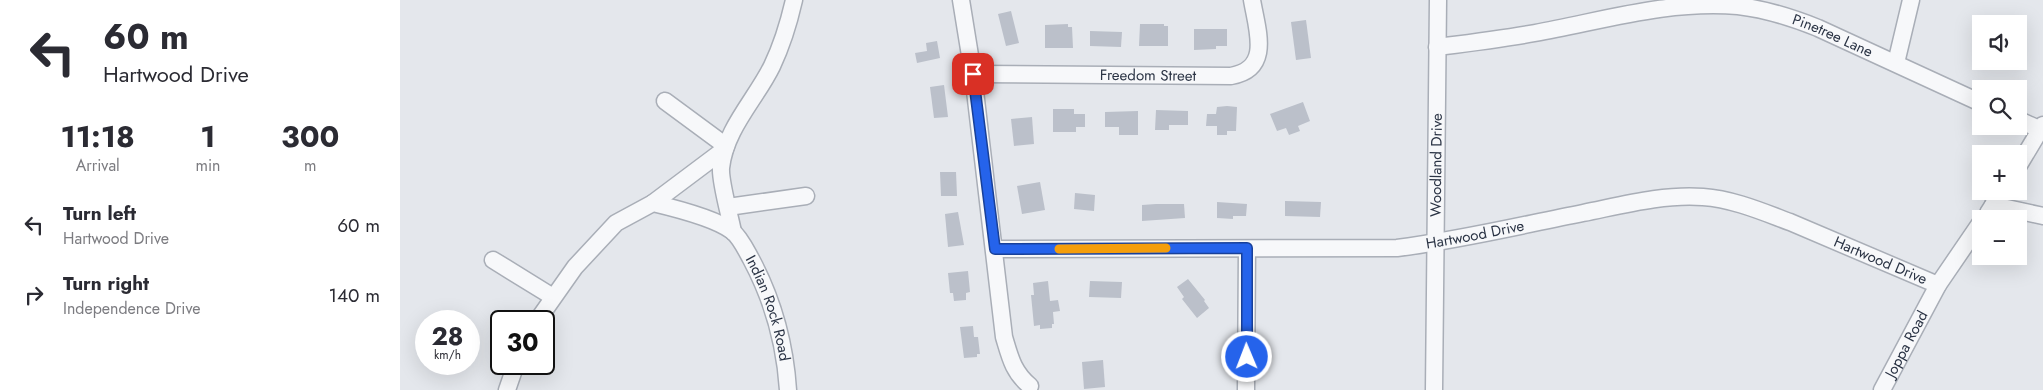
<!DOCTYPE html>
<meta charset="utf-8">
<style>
body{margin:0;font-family:Jost,sans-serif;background:#f7f7f7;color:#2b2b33;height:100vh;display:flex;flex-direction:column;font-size:19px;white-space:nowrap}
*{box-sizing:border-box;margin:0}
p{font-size:16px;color:#7c7c81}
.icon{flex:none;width:28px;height:28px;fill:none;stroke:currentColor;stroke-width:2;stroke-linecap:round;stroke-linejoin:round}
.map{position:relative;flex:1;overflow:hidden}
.details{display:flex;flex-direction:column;background:#fff;width:400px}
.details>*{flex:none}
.banner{background:#fff;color:#2b2b33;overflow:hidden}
.tools{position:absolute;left:1572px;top:15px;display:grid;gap:10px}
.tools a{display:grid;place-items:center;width:55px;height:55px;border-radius:0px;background:#fff;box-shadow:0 5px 20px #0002;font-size:25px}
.speed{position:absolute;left:15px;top:310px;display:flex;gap:10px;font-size:25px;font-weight:700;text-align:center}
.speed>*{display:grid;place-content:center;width:65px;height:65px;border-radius:50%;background:#fff;box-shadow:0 5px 20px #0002;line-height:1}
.speed small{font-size:12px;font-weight:400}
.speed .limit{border:2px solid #111;border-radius:8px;background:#fff;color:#111}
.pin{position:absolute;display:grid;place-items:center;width:42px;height:42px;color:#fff;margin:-21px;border-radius:10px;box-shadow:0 2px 8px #0006}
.me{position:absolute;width:55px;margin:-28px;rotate:359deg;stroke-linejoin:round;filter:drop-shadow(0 0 4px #0008)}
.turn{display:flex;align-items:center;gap:18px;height:105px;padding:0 20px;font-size:22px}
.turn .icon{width:65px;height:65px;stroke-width:2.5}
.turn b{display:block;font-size:35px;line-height:42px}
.eta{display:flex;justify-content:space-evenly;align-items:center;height:85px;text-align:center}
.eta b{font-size:30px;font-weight:700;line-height:35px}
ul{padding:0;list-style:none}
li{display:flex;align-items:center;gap:15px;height:70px;padding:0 20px}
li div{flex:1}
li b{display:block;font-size:19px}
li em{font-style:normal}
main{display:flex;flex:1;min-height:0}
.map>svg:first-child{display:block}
</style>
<main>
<section class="details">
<div class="banner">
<div class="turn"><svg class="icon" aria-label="left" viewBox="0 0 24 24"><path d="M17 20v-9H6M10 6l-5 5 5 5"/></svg><div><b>60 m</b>Hartwood Drive</div></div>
</div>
<div class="eta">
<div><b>11:18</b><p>Arrival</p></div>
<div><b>1</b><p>min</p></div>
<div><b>300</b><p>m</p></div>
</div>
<ul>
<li><svg class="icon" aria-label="left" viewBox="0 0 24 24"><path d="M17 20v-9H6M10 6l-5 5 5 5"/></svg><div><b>Turn left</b><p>Hartwood Drive</p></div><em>60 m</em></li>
<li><svg class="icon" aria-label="right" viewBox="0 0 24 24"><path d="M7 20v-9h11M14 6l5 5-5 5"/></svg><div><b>Turn right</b><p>Independence Drive</p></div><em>140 m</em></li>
</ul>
</section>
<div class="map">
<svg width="1643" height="390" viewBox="0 0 1643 390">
<rect width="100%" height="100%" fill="#e4e7ec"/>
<!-- building -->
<g fill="#bbc0ca">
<path d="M611,11L619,43L606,46L598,14Z"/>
<path d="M906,20L911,58L896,60L891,22Z"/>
<path d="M668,24V27H672L673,48H645V25Z"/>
<path d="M740,24H764V26H768V46H739Z"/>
<path d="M794,29H827V46H816V49L794,50Z"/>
<path d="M690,31L722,32L721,47L690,46Z"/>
<path d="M537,41L540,58L517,63L515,53L527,51L526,43Z"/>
<path d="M544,85L548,117L534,118L530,87Z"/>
<path d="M903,102L910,121L898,126L900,131L889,135L886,128L877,131L870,114Z"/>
<path d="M827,106L837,107L836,131H827V135H817V126H806L807,114H816L817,107Z"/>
<path d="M653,109H674V114H685V127H676V132H653Z"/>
<path d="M756,110L788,111V125H769V130H755Z"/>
<path d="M738,111V135H719V127H705V112Z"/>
<path d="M632,117L634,144L614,146L611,119Z"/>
<path d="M540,172H556L557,196H541Z"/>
<path d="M640,182L645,210L622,214L617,186Z"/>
<path d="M675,193L695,195L694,211L674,209Z"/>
<path d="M885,201L921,202L920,217L885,216Z"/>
<path d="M817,202L847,204L846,216H833V219L817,218Z"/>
<path d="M756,204H784L785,218L742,221V205Z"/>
<path d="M558,212L564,245L548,247L545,214Z"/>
<path d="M568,271L570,292L566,293V300L554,301L553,293H550L548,273Z"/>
<path d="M788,279L805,300L804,301L809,308L797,318L782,299L784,297L777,287Z"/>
<path d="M648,281L650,301L658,300L660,311L653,312L654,324H652V328L640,329V325L634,326L631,295H634L633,283Z"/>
<path d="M690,281L722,282L721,298L689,297Z"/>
<path d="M573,326L574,337H578L580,354H577V357L564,358L560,327Z"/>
<path d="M703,360L705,387L684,389L682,362Z"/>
</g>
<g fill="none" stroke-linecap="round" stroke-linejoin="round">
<!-- minor casing -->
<g stroke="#a9aeb7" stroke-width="19">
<g id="minor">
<path d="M561,0L573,74L604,337C610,357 613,372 630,386"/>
<path id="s1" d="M1037,47C1069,43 1102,39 1135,33C1202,21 1268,0 1338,6C1365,9 1393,18 1418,28L1581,103"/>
<path d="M1496,63L1511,0"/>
<path id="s2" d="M573,74L831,76C872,69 857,30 852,0"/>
<path d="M265,101L326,146"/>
<path d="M1619,120L1641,130"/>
<path d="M1619,165L1643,125"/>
<path d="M253,203L325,149"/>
<path d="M1593,205L1643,216"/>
<path d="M328,207L406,196"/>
<path d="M1588,213L1602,191"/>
<path d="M333,232C330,216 320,182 321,168C325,129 356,99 372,66C382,45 389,22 394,0"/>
<path id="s3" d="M595,249L997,248C1060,240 1122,225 1183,213C1223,205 1263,194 1303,197C1333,199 1363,212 1390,222L1538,285"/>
<path d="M93,260L153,297"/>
<path id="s4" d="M137,321L175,267L216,223L253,203C274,208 315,218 332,231C340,237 346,250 351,259C373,300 385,344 388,390"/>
<path d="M107,390L116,364"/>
<path d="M846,390L847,249"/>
<path id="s5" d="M1034,390L1038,0"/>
<path id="s6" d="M1482,390L1538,285L1581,222"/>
</g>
</g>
<!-- minor -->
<use href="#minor" stroke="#f7f8fa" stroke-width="16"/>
</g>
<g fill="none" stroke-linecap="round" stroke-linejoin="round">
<!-- route casing -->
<g stroke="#184099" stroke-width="12">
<path id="route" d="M573,74L595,249L847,248V357"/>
</g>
<!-- route -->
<use href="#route" stroke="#2563eb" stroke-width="9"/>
<!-- slow -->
<path stroke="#f59e0b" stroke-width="9" d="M659,249L766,248"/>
</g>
<g text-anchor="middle" stroke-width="4" stroke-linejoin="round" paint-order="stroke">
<!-- street labels -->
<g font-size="15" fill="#2b3445" stroke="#f4f6f9">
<text dy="5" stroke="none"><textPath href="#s1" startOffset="404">Pinetree Lane</textPath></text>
<text dy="5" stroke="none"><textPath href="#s2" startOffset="175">Freedom Street</textPath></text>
<text dy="5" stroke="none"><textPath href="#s5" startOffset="225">Woodland Drive</textPath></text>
<text dy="5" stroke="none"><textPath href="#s3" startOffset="481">Hartwood Drive</textPath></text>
<text dy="5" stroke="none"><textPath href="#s3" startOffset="902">Hartwood Drive</textPath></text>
<text dy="5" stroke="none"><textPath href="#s4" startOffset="339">Indian Rock Road</textPath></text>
<text dy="5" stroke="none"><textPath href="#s6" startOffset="52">Joppa Road</textPath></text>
</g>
</g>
</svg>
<div class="tools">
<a><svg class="icon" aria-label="sound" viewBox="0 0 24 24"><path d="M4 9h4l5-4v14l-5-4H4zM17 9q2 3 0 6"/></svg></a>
<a><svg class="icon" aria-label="search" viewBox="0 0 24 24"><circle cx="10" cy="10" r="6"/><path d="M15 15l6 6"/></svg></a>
<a>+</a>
<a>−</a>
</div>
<div class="speed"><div>28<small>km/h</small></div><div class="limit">30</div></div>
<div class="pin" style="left:573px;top:74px;background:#d93025"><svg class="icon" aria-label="arrive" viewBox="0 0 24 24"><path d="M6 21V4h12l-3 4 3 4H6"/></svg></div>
<svg class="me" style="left:847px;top:357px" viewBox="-20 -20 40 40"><circle r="17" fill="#2563eb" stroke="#fff" stroke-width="3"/><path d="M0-11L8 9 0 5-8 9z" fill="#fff"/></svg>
</div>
</main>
